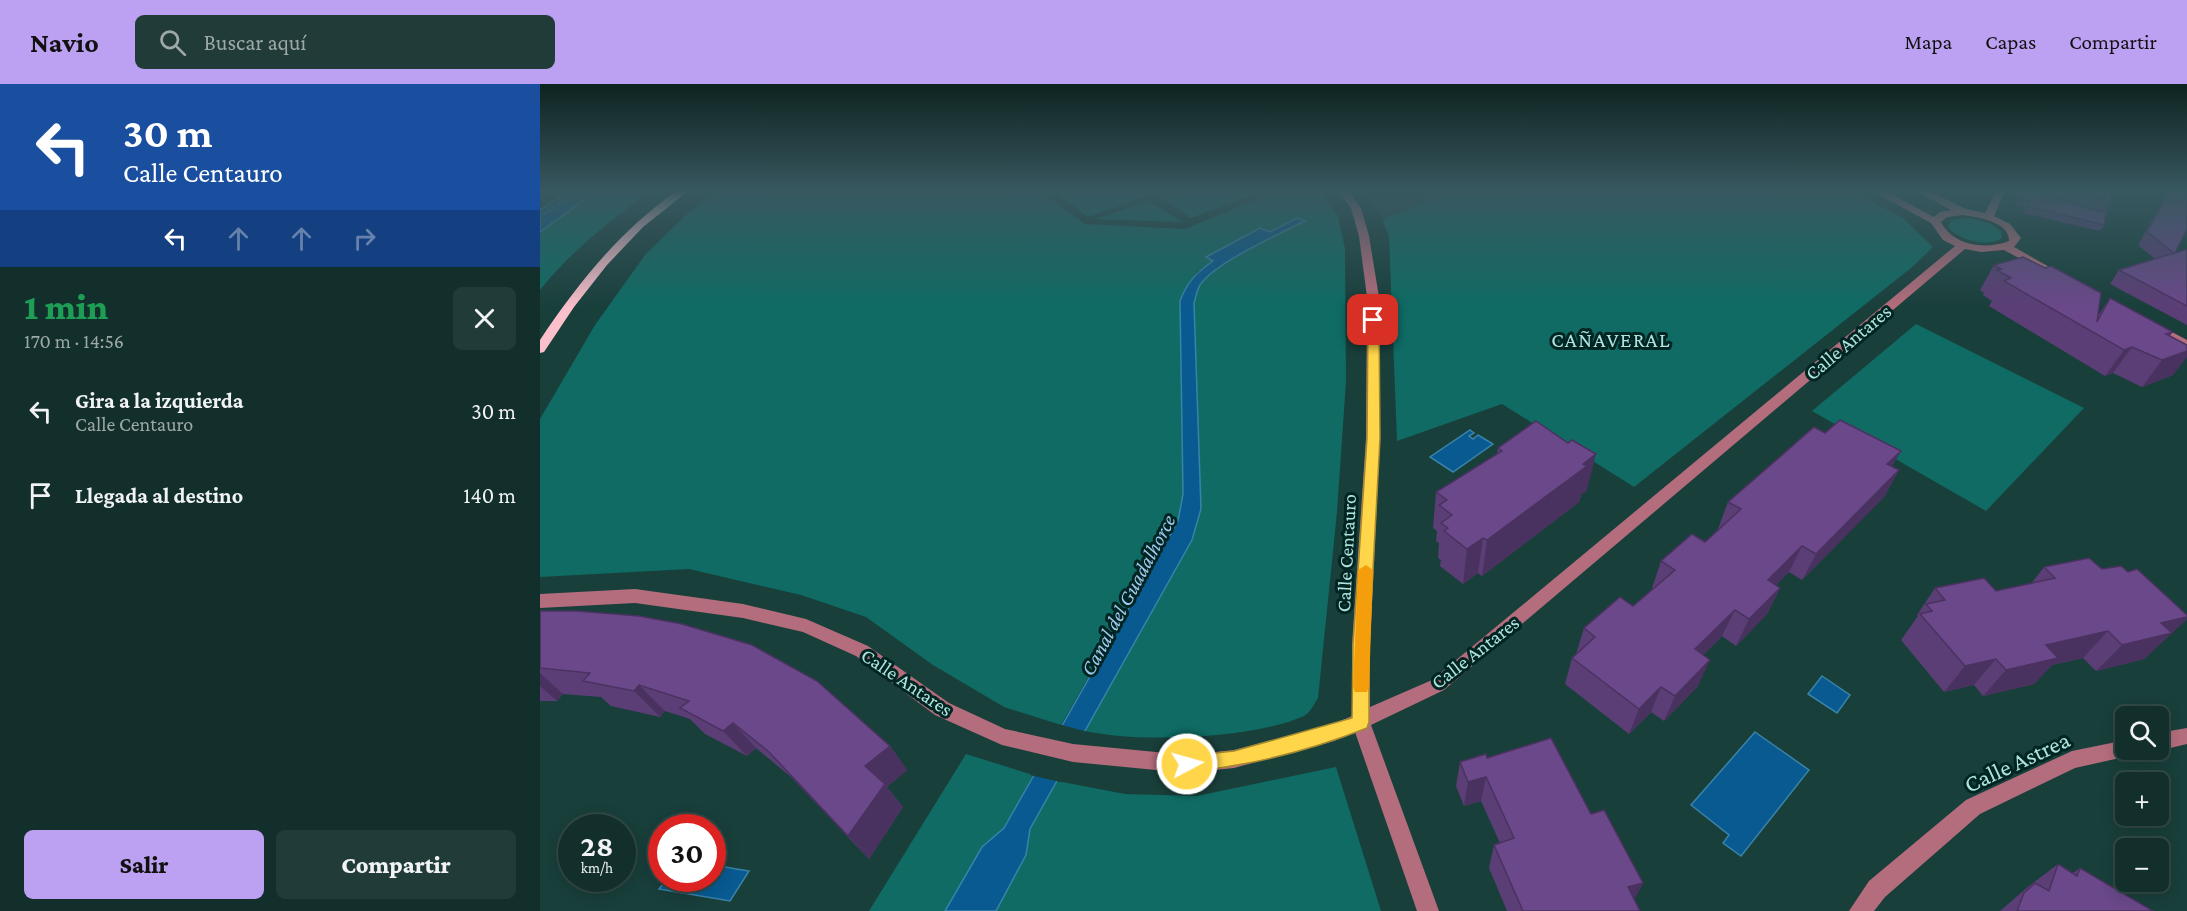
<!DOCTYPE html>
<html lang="es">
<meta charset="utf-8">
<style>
body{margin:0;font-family:"Crimson Pro",serif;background:#203b38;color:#f1f3f6;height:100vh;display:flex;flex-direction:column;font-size:22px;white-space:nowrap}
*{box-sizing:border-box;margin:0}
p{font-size:20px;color:#9da9a9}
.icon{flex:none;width:33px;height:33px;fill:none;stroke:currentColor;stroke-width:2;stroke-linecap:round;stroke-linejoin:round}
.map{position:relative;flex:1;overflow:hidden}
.drawer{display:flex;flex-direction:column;background:#132f2c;width:540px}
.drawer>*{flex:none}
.top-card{background:#1a4fa0;color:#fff;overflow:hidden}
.controls{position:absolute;left:1575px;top:622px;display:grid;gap:12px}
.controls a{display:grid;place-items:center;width:54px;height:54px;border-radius:9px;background:#132f2c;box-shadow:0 3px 15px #0003,0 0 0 2px #324a48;font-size:30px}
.speed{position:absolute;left:18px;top:730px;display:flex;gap:12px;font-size:30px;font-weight:700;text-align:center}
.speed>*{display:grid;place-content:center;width:78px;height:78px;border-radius:50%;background:#132f2c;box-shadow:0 3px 15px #0003,0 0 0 2px #324a48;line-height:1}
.speed small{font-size:15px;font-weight:400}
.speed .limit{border:9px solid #d22;background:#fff;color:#111}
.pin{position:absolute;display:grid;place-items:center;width:51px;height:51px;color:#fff;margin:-26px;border-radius:12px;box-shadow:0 3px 9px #0006}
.me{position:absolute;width:66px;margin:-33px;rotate:84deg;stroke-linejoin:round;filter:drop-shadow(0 0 4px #0008)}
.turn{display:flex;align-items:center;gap:21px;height:126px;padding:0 24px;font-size:27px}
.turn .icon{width:78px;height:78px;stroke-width:2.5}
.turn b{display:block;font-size:42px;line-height:51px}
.lanes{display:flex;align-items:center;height:57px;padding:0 24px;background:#0003;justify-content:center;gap:30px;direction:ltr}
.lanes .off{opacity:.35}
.round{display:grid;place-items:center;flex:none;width:63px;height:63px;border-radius:9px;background:#203b38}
.head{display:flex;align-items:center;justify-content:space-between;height:102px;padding:0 24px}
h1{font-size:36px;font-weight:800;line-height:45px;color:#1e9e55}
.action{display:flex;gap:12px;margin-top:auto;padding:12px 24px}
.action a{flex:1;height:69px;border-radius:9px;background:#bca0f2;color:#111;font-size:24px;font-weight:800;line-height:69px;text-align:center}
.action a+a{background:#203b38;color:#f1f3f6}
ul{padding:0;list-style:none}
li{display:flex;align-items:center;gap:18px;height:84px;padding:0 24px}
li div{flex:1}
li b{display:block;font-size:22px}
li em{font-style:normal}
header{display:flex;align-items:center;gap:36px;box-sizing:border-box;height:84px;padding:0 30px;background:#bca0f2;color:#111}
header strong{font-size:28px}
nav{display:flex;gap:33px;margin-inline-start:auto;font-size:21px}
.search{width:420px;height:54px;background:#203b38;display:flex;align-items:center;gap:15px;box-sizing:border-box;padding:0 21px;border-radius:9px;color:#9da9a9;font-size:22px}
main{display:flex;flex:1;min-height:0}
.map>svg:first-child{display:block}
</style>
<header>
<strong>Navio</strong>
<div class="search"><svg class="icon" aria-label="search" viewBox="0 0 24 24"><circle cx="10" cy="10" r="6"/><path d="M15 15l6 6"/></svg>Buscar aquí</div>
<nav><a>Mapa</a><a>Capas</a><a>Compartir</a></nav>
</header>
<main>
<section class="drawer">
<div class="top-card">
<div class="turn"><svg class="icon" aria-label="left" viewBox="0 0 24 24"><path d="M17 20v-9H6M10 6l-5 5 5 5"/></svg><div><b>30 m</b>Calle Centauro</div></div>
<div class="lanes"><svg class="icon" aria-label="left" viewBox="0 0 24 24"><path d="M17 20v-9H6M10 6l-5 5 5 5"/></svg><svg class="icon off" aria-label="ahead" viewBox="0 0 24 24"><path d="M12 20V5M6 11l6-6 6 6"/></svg><svg class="icon off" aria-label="ahead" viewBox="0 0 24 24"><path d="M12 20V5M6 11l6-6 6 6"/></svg><svg class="icon off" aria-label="right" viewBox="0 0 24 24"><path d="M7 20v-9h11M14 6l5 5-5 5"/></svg></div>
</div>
<div class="head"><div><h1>1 min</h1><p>170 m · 14:56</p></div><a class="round"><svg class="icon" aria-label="close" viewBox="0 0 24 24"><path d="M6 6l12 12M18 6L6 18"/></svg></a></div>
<ul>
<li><svg class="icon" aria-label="left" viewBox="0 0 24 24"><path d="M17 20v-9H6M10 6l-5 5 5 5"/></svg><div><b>Gira a la izquierda</b><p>Calle Centauro</p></div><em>30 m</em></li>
<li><svg class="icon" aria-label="arrive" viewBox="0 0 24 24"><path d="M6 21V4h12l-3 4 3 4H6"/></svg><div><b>Llegada al destino</b></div><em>140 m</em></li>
</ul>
<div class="action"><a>Salir</a><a>Compartir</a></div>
</section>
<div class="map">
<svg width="1647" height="827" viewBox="0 0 1647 827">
<rect width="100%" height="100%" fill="#193f3b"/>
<!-- built -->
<path fill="#224b47" d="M825,108H910L842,135Z"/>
<!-- green -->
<g fill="#0f6b64">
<path d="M55,108H109C69,138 31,167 0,206V148Z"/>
<path d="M178,108H516L507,112L545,140L645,145L734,108H780L798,132L805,165L806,297L797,428L778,614C774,620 770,629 764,632C713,655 599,659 545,647L652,456L661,426L654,219C656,213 657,206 660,201C674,178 740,150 765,137L757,134L729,148L667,174L674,177L657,188L640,217L643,410L638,436L521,641L464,623L393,581L326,533L261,511L149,485L0,493V335L55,241L105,171L146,131Z"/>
<path d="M526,108H619L548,133L518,111Z"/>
<path d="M637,108H719L651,134L621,114Z"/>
<path d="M910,108H1313L1363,134L1393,163L1371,184L1094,403L962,320L857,357L849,152L842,135Z"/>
<path d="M608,117L643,138L556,135Z"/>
<path d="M1429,134L1449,139L1461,147L1462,154C1446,164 1419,156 1408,143L1412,136Z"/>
<path d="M1376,240L1544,324L1446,427L1272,327Z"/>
<path d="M426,670L493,691L464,744L442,764L405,827H329Z"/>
<path d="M796,683L841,827H456L486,771L490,745L517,697L585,710L657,712Z"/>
</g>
<!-- water -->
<g fill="#085a91" stroke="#3a83a8" stroke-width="1.5">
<path d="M27,108H55L0,148V126Z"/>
<path d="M757,134L765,137C740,150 675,178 660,201C657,206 656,213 654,219L661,425L652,456L490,745L486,771L456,827H405L442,763L464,744L638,437L643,410L640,217C647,198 656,189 673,177L666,173L720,144L730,148Z"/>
<path d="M930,346L934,349L929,352L933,355L938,351L953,360L913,388L890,373Z"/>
<path d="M1282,592L1310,611L1297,629L1268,610Z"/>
<path d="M1215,648L1269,686L1201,772L1183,759L1189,751L1151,721Z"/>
<path d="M173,781L209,787L190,817L119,805L123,800L134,801L138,795H172Z"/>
</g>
<!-- pier -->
<path fill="#193f3b" d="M518,640L548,648L520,698L490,691Z"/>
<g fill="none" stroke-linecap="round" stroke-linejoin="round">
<!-- path -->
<path stroke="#547f7a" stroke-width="3" stroke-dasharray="1.5 4" stroke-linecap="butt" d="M0,133L37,108"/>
<!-- minor -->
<g fill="#b46d7c" fill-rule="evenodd">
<path d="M799,108H809L821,124L829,152L839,213L840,354L830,561V623L892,596L1415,162L1403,156L1391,139L1334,108H1347L1394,133L1400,128L1411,126L1378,108H1391L1426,125L1445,129L1455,108H1465L1454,132L1470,140L1481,154L1474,163L1529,194L1523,197L1519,196L1464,166L1441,168L1425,165L904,606L831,641L899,827H877L815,648L794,657L694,684L647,689L533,678L462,661L395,631L316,572L263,548L203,534L95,519L0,524V510L95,505L203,520L266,535L328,562L409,619L465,645L533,660L647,671L694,666L791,641L812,632V561L826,354L827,213L819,152L811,124ZM1423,131C1438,133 1470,138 1469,157C1446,166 1413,162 1401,138L1407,133Z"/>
<path d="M1469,108H1487L1505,115L1500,118Z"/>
<path d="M1613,238L1647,256V265L1609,245L1607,242Z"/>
<path d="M1647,644V660L1618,667L1617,666H1618V649Z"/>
<path d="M1586,656V666H1595L1593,671L1535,684L1440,730L1345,813L1334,827H1309L1329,797L1426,716L1532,667Z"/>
</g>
<!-- major -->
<path fill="#fbc0cb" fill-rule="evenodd" d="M135,108H147L103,143L67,181L34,223L4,268L0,269V256C38,199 79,148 135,108Z"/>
</g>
<!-- wall -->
<g fill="#5b3e76">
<path d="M1480,108H1489L1562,128L1563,127L1497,108H1572L1570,117L1565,126L1564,141L1560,147L1483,129L1485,123L1475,121Z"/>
<path d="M1628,108H1647L1635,169L1647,165V241L1570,200L1579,186L1615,175L1598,161Z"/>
<path d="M1454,181L1557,233L1570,214L1633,248L1630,252L1633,291L1602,303L1573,289L1565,292L1449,222L1452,217L1443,211L1444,209L1440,206Z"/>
<path d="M958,364L1047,406L1041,411L1039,418L942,492L938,489L923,500L900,482L901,476L898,474L899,459L896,457L897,447L893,444L896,408L957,370Z"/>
<path d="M1352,383L1359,386L1344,413L1262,496L1249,488L1236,501L1240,504L1227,530L1196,562L1182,552L1163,571L1158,602L1124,637L1111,628L1089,650L1025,600L1032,574L1036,570L1044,544L1093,522L1113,505L1112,504L1121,477L1165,458L1178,445L1188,418Z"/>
<path d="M1504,483L1562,485L1588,488L1647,535L1604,575L1556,587L1543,574L1512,581L1494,600L1443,612L1434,601L1404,608L1361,556L1378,532L1377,531L1395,504L1456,507L1491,500Z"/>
<path d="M0,527L350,662L367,686L347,703L363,723L329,775L251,693L216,664L207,672L165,650L150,635L125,627L120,633L71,622L61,613L23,610L17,617H0Z"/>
<path d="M947,674L1051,730L1103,799L1094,815L1100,827H967L949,784L954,761L960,759L941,717L924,722L916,702L920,678Z"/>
<path d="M1518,780L1533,789L1540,784L1613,827H1460L1489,802Z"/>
</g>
<!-- shaded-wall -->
<g fill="#4a3260">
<path d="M1592,263L1573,289L1565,292L1584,266Z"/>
<path d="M1647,267V273L1633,291L1602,303L1622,276Z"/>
<path d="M1361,367L1346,393L1347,380Z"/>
<path d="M1056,370L1047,406L1041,411L1039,418L942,492L947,456Z"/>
<path d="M1359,386L1344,413L1262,496L1276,470Z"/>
<path d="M943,454L938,489L923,500L927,465Z"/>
<path d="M1262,462L1249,488L1215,523L1228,496Z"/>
<path d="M1240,504L1227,530L1196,562L1209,535Z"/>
<path d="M1195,526L1182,552L1143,591L1155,565Z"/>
<path d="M1647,533V535L1604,575L1556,587L1582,561L1621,539Z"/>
<path d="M1568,547L1543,574L1512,581L1494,600L1443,612L1466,586L1506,561Z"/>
<path d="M1456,575L1434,601L1404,608L1425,582Z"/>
<path d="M1170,576L1158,602L1124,637L1135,612Z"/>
<path d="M0,589L23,610L17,617L0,602Z"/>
<path d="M99,601L125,627L120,633L94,607Z"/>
<path d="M1121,603L1111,628L1089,650L1099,625Z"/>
<path d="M193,639L216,664L207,672L183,647Z"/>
<path d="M350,662L367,686L347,703L363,723L329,775L308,752L325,682Z"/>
<path d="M946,693L941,717L924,722L928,698Z"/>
<path d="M1103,799L1092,820L1088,803Z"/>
</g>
<!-- building -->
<g fill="#6a4889" stroke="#4a3260" stroke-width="1.5">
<path d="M1481,108H1489L1562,128L1567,125L1564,141L1487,122L1489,117L1479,114Z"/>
<path d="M1537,108H1572L1570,117Z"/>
<path d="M1629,108H1647V145L1635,169L1647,165V222L1579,186L1634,169L1607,148Z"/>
<path d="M1483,173L1505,184L1511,182L1561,209L1557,238L1570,214L1633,248L1626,250L1647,261V267L1622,276L1592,263L1584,266L1464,197L1471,194L1457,186L1461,185L1454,181Z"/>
<path d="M1300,336L1361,367L1347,380L1359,386L1276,470L1262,462L1228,496L1240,504L1209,535L1195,526L1155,565L1170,576L1135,612L1121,603L1099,625L1032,574L1055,553L1044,544L1080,513L1093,522L1135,486L1121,477L1152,450L1165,458L1201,425L1188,418L1274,343L1285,349Z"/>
<path d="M996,337L1028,359L1032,356L1056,370L1043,380L1047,382L947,456L943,454L927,465L904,447L908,444L901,439L912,431L899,421L907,416L896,408L962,367L958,364Z"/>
<path d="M1549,474L1562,485L1581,482L1588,488L1597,485L1647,531V533L1621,539L1632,549L1582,561L1568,547L1506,561L1518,574L1466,586L1456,575L1425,582L1380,530L1392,527L1386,520L1405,516L1395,504L1444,494L1456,507L1515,494L1504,483Z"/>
<path d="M0,527H37L99,532L142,540L212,561L277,597L350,662L325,682L345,700L308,752L229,668L193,639L183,647L140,624L149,617L99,601L94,607L43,597L50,589L0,584Z"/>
<path d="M1011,654L1051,730L1064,726L1103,799L1088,803L1100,827H983L954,761L974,754L946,693L928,698L920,678L946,670L947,674Z"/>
<path d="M1518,780L1537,792L1540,784L1613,827H1477L1484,809L1495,799L1509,807Z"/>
</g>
<!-- sky -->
<linearGradient id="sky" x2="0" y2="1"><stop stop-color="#0e2320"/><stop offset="0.48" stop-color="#385860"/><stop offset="1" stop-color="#385860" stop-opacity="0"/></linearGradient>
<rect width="1647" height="224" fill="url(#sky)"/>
<!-- route -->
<path fill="#ffd54a" stroke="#a68a30" stroke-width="1.5" d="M833,233L839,236L840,354L829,561V638L827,644C769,667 708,682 647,688L641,686L638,680L641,675L647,672L694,667L812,634L813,561L827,354L828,236Z"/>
<!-- slow -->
<path fill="#f59e0b" d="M826,481L833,486L829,603L827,608H815L813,603L818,486Z"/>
<g text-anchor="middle" stroke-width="6" stroke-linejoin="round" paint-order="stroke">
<!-- street labels -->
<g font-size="20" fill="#afe3dc" stroke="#002522">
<text transform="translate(1308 258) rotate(-40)" y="7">Calle Antares</text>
<text transform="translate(806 469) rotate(-87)" y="7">Calle Centauro</text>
<text transform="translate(935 568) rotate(-38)" y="7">Calle Antares</text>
<text transform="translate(367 598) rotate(34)" y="7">Calle Antares</text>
</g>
<!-- neighbourhood labels -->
<g font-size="21" letter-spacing="1.5" fill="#afe3dc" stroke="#002522">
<text x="1071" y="263">CAÑAVERAL</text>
</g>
<!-- water labels -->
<g font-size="21" font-style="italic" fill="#a0caef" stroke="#002522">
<text transform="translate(588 511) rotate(-62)" y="7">Canal del Guadalhorce</text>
</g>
<!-- near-street labels -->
<g font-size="24" fill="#afe3dc" stroke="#002522">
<text transform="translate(1477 678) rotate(-25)" y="8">Calle Astrea</text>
</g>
</g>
</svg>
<div class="controls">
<a><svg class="icon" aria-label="search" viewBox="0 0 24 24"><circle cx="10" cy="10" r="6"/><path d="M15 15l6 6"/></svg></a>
<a>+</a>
<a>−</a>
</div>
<div class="speed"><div>28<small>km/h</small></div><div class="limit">30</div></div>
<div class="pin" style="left:833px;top:236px;background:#d93025"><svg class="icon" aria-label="arrive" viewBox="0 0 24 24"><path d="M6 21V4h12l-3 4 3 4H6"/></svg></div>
<svg class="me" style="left:647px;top:680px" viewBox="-20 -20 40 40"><circle r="17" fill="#ffd54a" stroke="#fff" stroke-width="3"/><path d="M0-11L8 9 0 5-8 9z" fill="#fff"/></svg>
</div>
</main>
